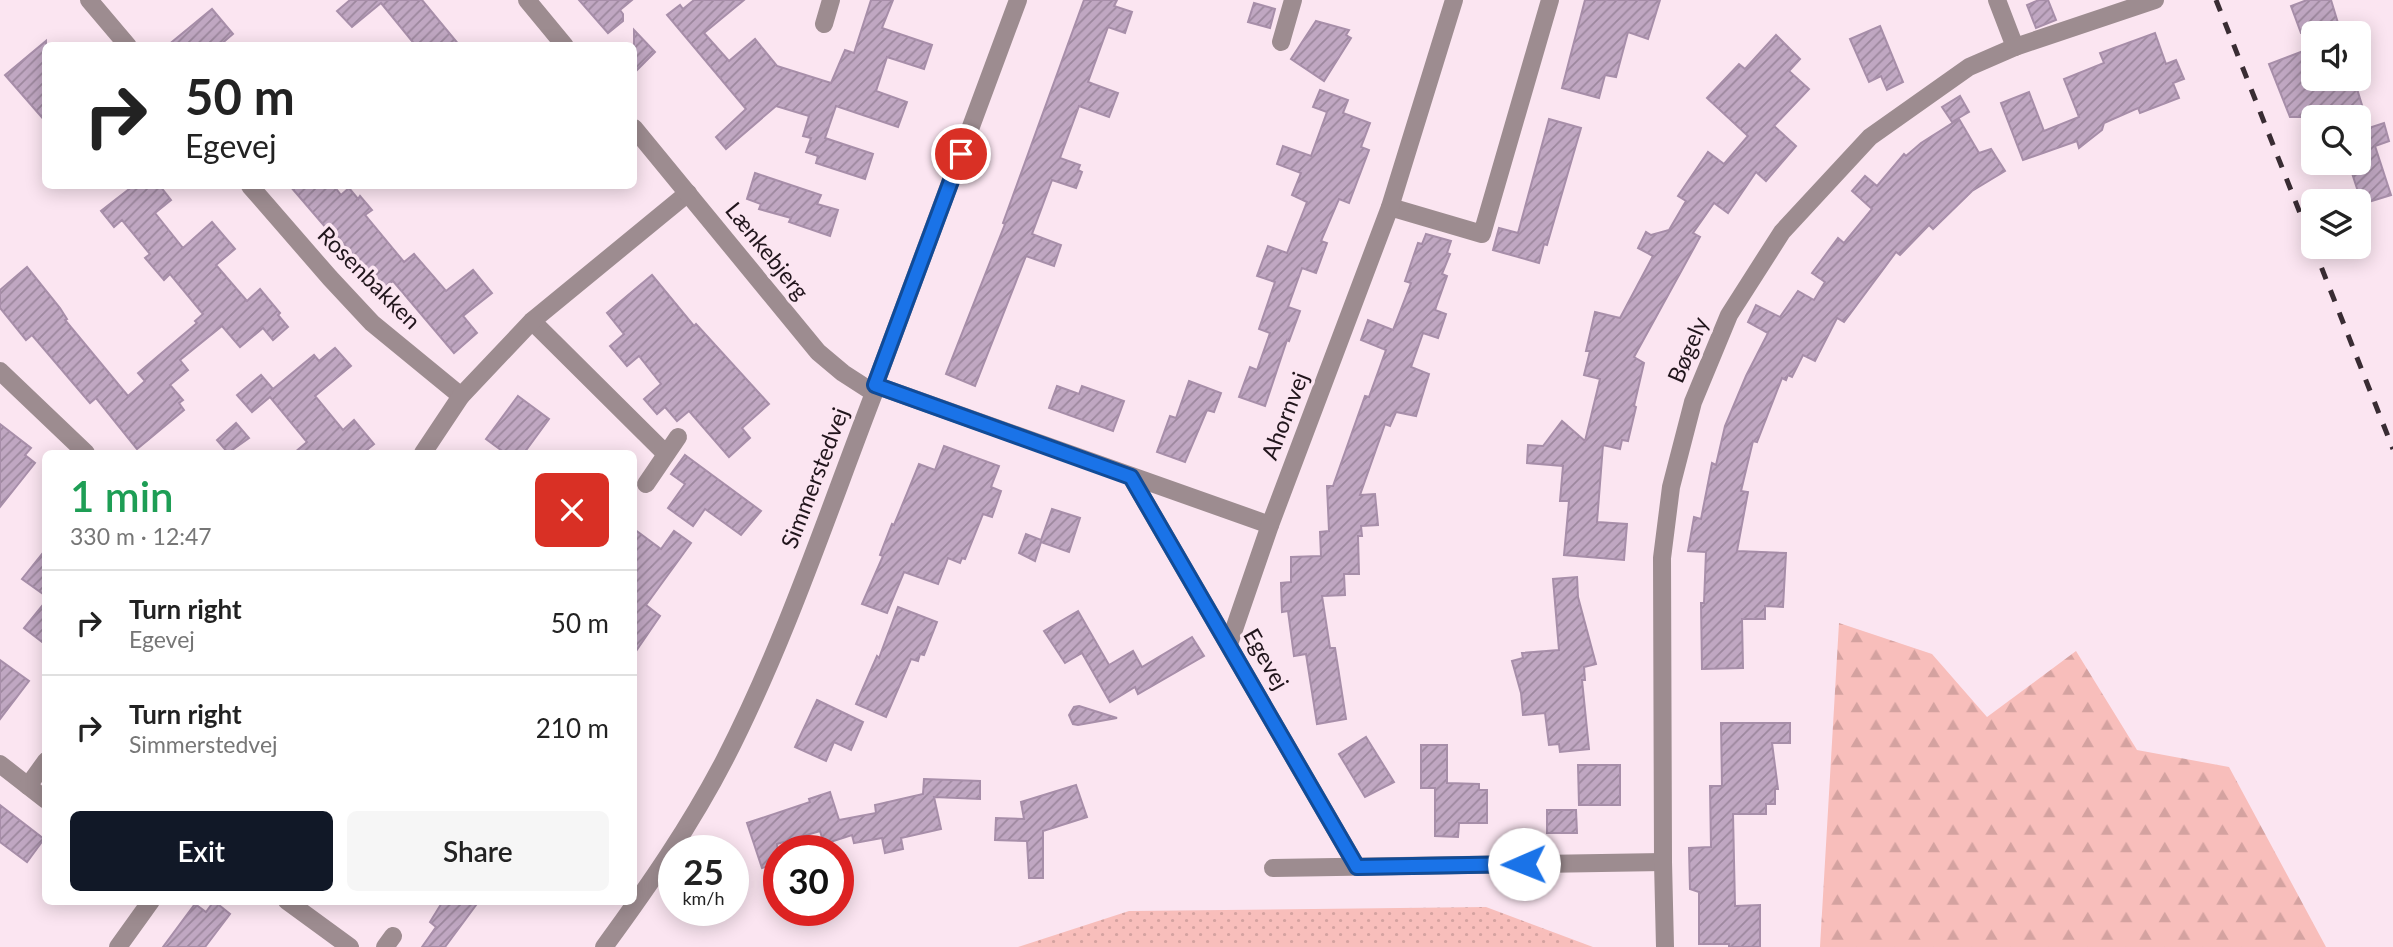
<!DOCTYPE html>
<meta charset="utf-8">
<style>
body{margin:0;font-family:Lato,sans-serif;background:#f6f6f6;color:#222;height:100vh;display:flex;flex-direction:column;font-size:26px;white-space:nowrap}
*{box-sizing:border-box;margin:0}
p{font-size:23px;color:#767676}
.icon{flex:none;width:38px;height:38px;fill:none;stroke:currentColor;stroke-width:2;stroke-linecap:round;stroke-linejoin:round}
.map{position:relative;flex:1;overflow:hidden}
.drawer{position:absolute;left:42px;top:450px;width:595px;height:455px;display:flex;flex-direction:column;background:#fff;border-radius:10px;box-shadow:0 4px 18px #0003}
.drawer>*{flex:none}
.hud{position:absolute;left:42px;top:42px;width:595px;height:147px;border-radius:10px;box-shadow:0 4px 18px #0003;background:#fff;color:#222;overflow:hidden}
.tools{position:absolute;left:2301px;top:21px;display:grid;gap:14px}
.tools a{display:grid;place-items:center;width:70px;height:70px;border-radius:10px;background:#fff;box-shadow:0 4px 18px #0003;font-size:35px}
.speed{position:absolute;left:658px;top:835px;display:flex;gap:14px;font-size:35px;font-weight:700;text-align:center}
.speed>*{display:grid;place-content:center;width:91px;height:91px;border-radius:50%;background:#fff;box-shadow:0 4px 18px #0003;line-height:1}
.speed small{font-size:18px;font-weight:400}
.speed .limit{border:10px solid #d22;background:#fff;color:#111}
.pin{position:absolute;display:grid;place-items:center;width:60px;height:60px;color:#fff;margin:-30px;border:4px solid #fff;border-radius:50%;box-shadow:0 2px 7px #0007}
.me{position:absolute;width:77px;margin:-38px;rotate:269deg;stroke-linejoin:round;filter:drop-shadow(0 0 5px #0008)}
.turn{display:flex;align-items:center;gap:24px;height:147px;padding:0 28px;font-size:32px}
.turn .icon{width:91px;height:91px;stroke-width:2.5}
.turn b{display:block;font-size:49px;line-height:60px}
.round{display:grid;place-items:center;flex:none;width:74px;height:74px;border-radius:10px;background:#f6f6f6}
.overview{display:flex;align-items:center;justify-content:space-between;height:119px;padding:0 28px}
h1{font-size:42px;font-weight:600;line-height:52px;color:#1e9e55}
.primary-button{display:flex;gap:14px;margin-top:auto;padding:14px 28px}
.primary-button a{flex:1;height:80px;border-radius:10px;background:#111827;color:#fff;font-size:28px;font-weight:600;line-height:80px;text-align:center}
.primary-button a+a{background:#f6f6f6;color:#222}
ul{padding:0;list-style:none}
li{display:flex;align-items:center;gap:21px;height:105px;padding:0 28px;border-top:2px solid #e0e0e0}
li div{flex:1}
li b{display:block;font-size:26px}
li em{font-style:normal}
.map>svg:first-child{display:block}
</style>
<div class="map">
<svg width="2393" height="947" viewBox="0 0 2393 947">
<defs>
<pattern id="grass-dots" width="8" height="8" patternUnits="userSpaceOnUse" patternTransform="scale(1.75)"><rect width="8" height="8" fill="#f8bebb"/><path d="M2 2h.1M6 6h.1" fill="none" stroke="#d4a2a0" stroke-width="1.8" stroke-linecap="round"/></pattern>
<pattern id="forest-firs" width="22" height="20" patternUnits="userSpaceOnUse" patternTransform="scale(1.75)"><rect width="22" height="20" fill="#f8bebb"/><path d="M5 1l3.5 6h-7zM16 11l3.5 6h-7z" fill="#d4a2a0"/></pattern>
<pattern id="building-hatch" width="6" height="6" patternUnits="userSpaceOnUse" patternTransform="scale(1.75)"><rect width="6" height="6" fill="#c0a7c2"/><path d="M-1 1l2-2M0 6l6-6M5 7l2-2" fill="none" stroke="#9c879d"/></pattern>
</defs>
<rect width="100%" height="100%" fill="#fbe5f1"/>
<!-- grass -->
<path fill="url(#grass-dots)" d="M1486,907L1593,947H1018L1129,911Z"/>
<!-- forest -->
<path fill="url(#forest-firs)" d="M1839,623L1932,654L1987,717L2076,651L2137,750L2229,767L2326,947H1820Z"/>
<!-- building -->
<g fill="url(#building-hatch)" stroke="#a78ea9" stroke-width="2">
<path d="M350,0H422L460,46H416L381,3L352,27L337,11Z"/>
<path d="M579,0H632L620,10L623,14V21L608,33Z"/>
<path d="M694,0H744L704,33L729,61L755,39L777,66L831,83L845,50L854,53L871,0H893L882,28L932,45L924,69L887,57L876,91L907,102L898,127L836,106L825,138L873,154L865,179L816,163L818,156L806,152L811,138L803,136L809,116L776,106L726,149L716,137L746,109L667,15L680,5L683,9Z"/>
<path d="M1084,0H1117L1114,6L1132,12L1125,33L1108,27L1088,82L1118,93L1109,117L1079,106L1060,158L1080,165L1078,170L1082,172L1076,188L1052,180L1032,234L1061,245L1054,266L1026,256L975,386L946,374L1005,224L1003,223Z"/>
<path d="M1585,0H1660L1648,39L1628,32L1616,77L1605,75L1599,98L1562,88Z"/>
<path d="M2039,0H2048L2056,20L2036,28L2027,5Z"/>
<path d="M2307,0H2331L2341,33H2301L2291,6Z"/>
<path d="M1254,3L1275,9L1270,28L1248,22Z"/>
<path d="M212,9L233,34L219,46H167Z"/>
<path d="M1316,21L1349,30L1346,35L1351,38L1324,81L1291,59Z"/>
<path d="M1880,26L1903,82L1887,90L1881,76L1869,82L1850,39Z"/>
<path d="M634,30L655,52L634,73Z"/>
<path d="M2155,33L2166,64L2176,60L2184,79L2173,83L2179,98L2140,113L2138,108L2104,123L2102,130L2079,148L2077,141L2023,160L2001,103L2029,92L2044,131L2079,117L2064,79L2104,63L2100,53Z"/>
<path d="M1776,35L1800,59L1789,71L1809,89L1774,126L1796,146L1766,181L1756,172L1728,213L1714,203L1693,233L1700,237L1634,357L1644,363L1634,406L1636,407L1628,441L1622,440L1620,449L1603,445L1597,522L1627,524L1624,560L1564,555L1569,501H1560L1563,466L1527,463L1528,445L1543,446L1562,421L1585,441L1600,379L1584,375L1590,351H1586L1595,312L1620,318L1653,256L1638,248L1646,232L1651,235L1669,230L1686,201L1678,196L1708,152L1724,164L1748,136L1707,98L1739,64L1745,69Z"/>
<path d="M46,41V122L5,75Z"/>
<path d="M2314,47V79H2354L2369,128L2384,123L2389,141L2375,146L2391,195L2362,204L2350,167L2359,164V117H2290L2269,64Z"/>
<path d="M1320,90L1348,100L1343,113L1370,123L1361,147L1369,150L1349,203L1339,199L1321,241L1327,243L1316,273L1302,268L1288,307L1300,311L1289,341L1287,340L1265,406L1239,397L1250,367L1257,370L1270,333L1259,329L1275,282L1257,276L1268,246L1287,253L1307,202L1292,195L1301,173L1277,164L1283,146L1311,156L1327,112L1313,107Z"/>
<path d="M1960,96L1969,112L1952,122L1942,107Z"/>
<path d="M1549,119L1581,128L1547,245L1544,244L1539,263L1493,250L1499,228L1518,233Z"/>
<path d="M1959,119L1979,153L1991,149L2005,171L1972,191L1933,229L1929,225L1900,255L1896,252L1844,322L1837,318L1815,361L1803,355L1792,377L1788,375L1786,380L1782,378L1757,442L1753,441L1741,491L1748,492L1737,551L1786,553L1783,607L1765,606V619H1742L1743,668L1702,669L1701,603H1704L1706,552L1688,551L1694,517L1701,519L1712,463L1716,465L1725,426L1746,376L1768,333L1748,322L1756,305L1780,317L1798,291L1814,300L1825,282L1812,273L1838,238L1844,243L1872,209L1852,191L1865,176L1877,186L1904,154L1906,156L1921,143Z"/>
<path d="M755,173L821,195L817,204L838,210L830,236L789,222L791,218L759,209L761,204L747,199Z"/>
<path d="M133,186H160L171,200L155,213L183,248L212,222L235,249L216,265L247,301L260,289L280,313L278,315L288,327L273,340L263,328L240,347L222,326L180,360L188,370L170,385L183,400L179,403L184,410L137,449L96,398L90,403L32,335L26,340L0,308V290L27,267L60,308L67,319L65,320L128,396L145,381L138,373L197,323L195,321L203,314L170,274L164,280L145,258L150,254L122,220L114,227L101,211Z"/>
<path d="M290,186H334L341,195L349,188L358,199L360,196L372,210L365,215L404,262L414,254L446,291L473,270L492,293L463,316L477,333L454,353L393,281L382,290L329,226L327,229Z"/>
<path d="M1426,234L1451,241L1447,253L1450,254L1442,274L1447,276L1435,310L1446,314L1438,338L1423,333L1411,367L1429,374L1416,416L1396,412L1390,426L1385,424L1360,495L1375,494L1378,525L1361,526L1362,536H1358L1359,574H1344L1345,595L1322,596L1330,648H1335L1346,719L1317,724L1306,654L1294,656L1288,611L1282,612L1281,583L1291,582V557L1321,556L1320,532L1329,531L1327,486H1333L1365,396L1369,397L1386,350L1361,340L1368,320L1393,330L1411,283L1405,281L1418,243L1422,244Z"/>
<path d="M652,275L694,326L696,324L769,404L742,428L750,438L729,457L689,411L677,421L665,407L657,414L644,399L661,384L639,356L627,366L610,346L624,334L607,313Z"/>
<path d="M335,348L351,366L315,396L343,430L354,420L374,444L363,453H294L307,442L270,397L252,412L237,395L261,375L273,389L314,355L319,361Z"/>
<path d="M1189,381L1221,393L1214,412L1207,410L1185,462L1157,452L1170,416L1176,418Z"/>
<path d="M1057,386L1079,394L1082,386L1124,401L1113,431L1049,408Z"/>
<path d="M518,396L549,419L524,453H505L486,439Z"/>
<path d="M236,423L249,438L228,453L217,440Z"/>
<path d="M0,424L31,448L25,455L35,463L0,507Z"/>
<path d="M944,446L999,466L991,487L1001,491L992,517L983,514L965,559L962,558L960,563L948,558L938,584L904,572L887,613L862,604L883,556L880,555L892,524L894,525L919,464L935,470Z"/>
<path d="M685,455L761,511L741,535L705,509L693,526L668,508L685,484L671,474Z"/>
<path d="M1052,509L1080,518L1069,552L1041,542L1035,561L1019,553L1026,534L1041,540Z"/>
<path d="M634,529L661,549L674,531L691,543L646,605L660,616L634,654Z"/>
<path d="M46,549V596L22,579Z"/>
<path d="M1577,577L1578,597L1596,664L1584,667L1585,680H1582L1589,749L1560,752L1559,744L1549,745L1545,713L1523,715L1521,693L1512,661L1523,658L1522,653L1559,650L1553,579Z"/>
<path d="M46,601V645L24,628Z"/>
<path d="M898,607L937,622L924,655L920,654L918,661L911,659L886,717L856,704L877,656L879,658Z"/>
<path d="M1078,611L1109,665L1133,651L1142,667L1192,637L1204,656L1138,694L1135,687L1110,702L1082,653L1065,663L1044,631Z"/>
<path d="M0,660L29,681L0,719Z"/>
<path d="M817,700L863,722L851,750L834,742L826,761L795,747Z"/>
<path d="M1079,706L1117,718L1078,725L1073,724L1069,715L1074,707Z"/>
<path d="M1721,723H1790V743H1772L1778,789H1775V804H1766V814H1733L1735,906L1760,905V947H1729V944H1699V892L1690,889L1689,848L1711,847L1710,786H1722Z"/>
<path d="M1366,737L1394,782L1365,797L1339,754Z"/>
<path d="M1421,745H1447V783L1479,784V790H1487V823H1459L1458,837L1435,836V788H1421Z"/>
<path d="M1578,765H1620V805H1579Z"/>
<path d="M924,779L980,781V799L934,797L941,829L901,838L903,849L885,853L882,838L854,843L852,835L824,844L820,831L777,844L779,863L762,868L747,823L810,802L809,799L830,792L839,820L876,813L875,805L923,794Z"/>
<path d="M1076,785L1087,817L1043,831V878H1029L1027,841L995,840L996,818L1024,819L1021,802Z"/>
<path d="M0,805L44,839L27,862L0,842Z"/>
<path d="M1547,810H1576L1577,833H1547Z"/>
<path d="M214,901L230,914L205,947H163L195,904L206,912Z"/>
<path d="M443,901H479L445,947H422L436,927L430,922Z"/>
</g>
<g fill="none" stroke-linecap="round" stroke-linejoin="round">
<!-- minor -->
<g stroke="#9d8c90" stroke-width="18">
<path d="M89,0L128,46"/>
<path d="M1997,0L2015,47"/>
<path d="M824,24L831,0"/>
<path d="M1281,42L1293,0"/>
<path d="M250,186L330,278L372,323L461,396"/>
<path d="M1390,207L1482,234L1550,0"/>
<path d="M532,321L666,454"/>
<path d="M0,371L86,453"/>
<path d="M875,385L1270,525"/>
<path d="M423,453L461,396L532,321L688,193"/>
<path d="M1131,477L1357,867"/>
<path d="M646,484L678,437"/>
<path d="M1229,644L1270,525L1390,207L1454,0"/>
<path d="M0,764L46,800"/>
<path d="M28,786L46,761"/>
<path d="M1273,868L1663,862"/>
<path d="M287,901L350,947"/>
<path d="M118,947L151,901"/>
<path d="M385,947L393,936"/>
<path d="M1665,947L1663,862L1662,558L1671,487L1693,402L1729,315L1782,232L1870,137L1969,67L2015,47L2155,0"/>
</g>
<!-- tertiary -->
<g stroke="#9d8c90" stroke-width="18">
<path d="M527,0L565,46"/>
<path d="M634,128L818,352L843,373L874,393"/>
<path d="M604,947C648,887 691,825 725,759C785,642 827,515 874,393L875,385L1018,0"/>
</g>
<!-- rail -->
<path stroke="#392c33" stroke-width="5" stroke-dasharray="12 12" stroke-linecap="butt" d="M2216,0L2393,449"/>
</g>
<g fill="none" stroke-linecap="round" stroke-linejoin="round">
<!-- route casing -->
<g stroke="#114b97" stroke-width="18">
<path id="route" d="M961,154L875,385L1131,477L1357,867L1524,864"/>
</g>
<!-- route -->
<use href="#route" stroke="#1a73e8" stroke-width="12"/>
</g>
<g text-anchor="middle" stroke-width="7" stroke-linejoin="round" paint-order="stroke">
<!-- street labels -->
<g font-size="23" fill="#21151c" stroke="#fbe5f1">
<text transform="translate(767 251) rotate(51)" y="8">Lænkebjerg</text>
<text transform="translate(369 278) rotate(45)" y="8">Rosenbakken</text>
<text transform="translate(1688 350) rotate(-67)" y="8">Bøgely</text>
<text transform="translate(1285 416) rotate(-69)" y="8">Ahornvej</text>
<text transform="translate(815 478) rotate(-69)" y="8">Simmerstedvej</text>
<text transform="translate(1266 659) rotate(60)" y="8">Egevej</text>
</g>
</g>
</svg>
<div class="tools">
<a><svg class="icon" aria-label="sound" viewBox="0 0 24 24"><path d="M4 9h4l5-4v14l-5-4H4zM17 9q2 3 0 6"/></svg></a>
<a><svg class="icon" aria-label="search" viewBox="0 0 24 24"><circle cx="10" cy="10" r="6"/><path d="M15 15l6 6"/></svg></a>
<a><svg class="icon" aria-label="layers" viewBox="0 0 24 24"><path d="M12 4l9 5-9 5-9-5zM3 14l9 5 9-5"/></svg></a>
</div>
<div class="speed"><div>25<small>km/h</small></div><div class="limit">30</div></div>
<div class="pin" style="left:961px;top:154px;background:#d93025"><svg class="icon" aria-label="arrive" viewBox="0 0 24 24"><path d="M6 21V4h12l-3 4 3 4H6"/></svg></div>
<svg class="me" style="left:1524px;top:864px" viewBox="-20 -20 40 40"><circle r="19" fill="#fff"/><path d="M0-13L10 11 0 6-10 11z" fill="#1a73e8"/></svg>
<div class="hud">
<div class="turn"><svg class="icon" aria-label="right" viewBox="0 0 24 24"><path d="M7 20v-9h11M14 6l5 5-5 5"/></svg><div><b>50 m</b>Egevej</div></div>
</div>
<section class="drawer">
<div class="overview"><div><h1>1 min</h1><p>330 m · 12:47</p></div><a class="round" style="background:#d93025;color:#fff"><svg class="icon" aria-label="close" viewBox="0 0 24 24"><path d="M6 6l12 12M18 6L6 18"/></svg></a></div>
<ul>
<li><svg class="icon" aria-label="right" viewBox="0 0 24 24"><path d="M7 20v-9h11M14 6l5 5-5 5"/></svg><div><b>Turn right</b><p>Egevej</p></div><em>50 m</em></li>
<li><svg class="icon" aria-label="right" viewBox="0 0 24 24"><path d="M7 20v-9h11M14 6l5 5-5 5"/></svg><div><b>Turn right</b><p>Simmerstedvej</p></div><em>210 m</em></li>
</ul>
<div class="primary-button"><a>Exit</a><a>Share</a></div>
</section>
</div>
